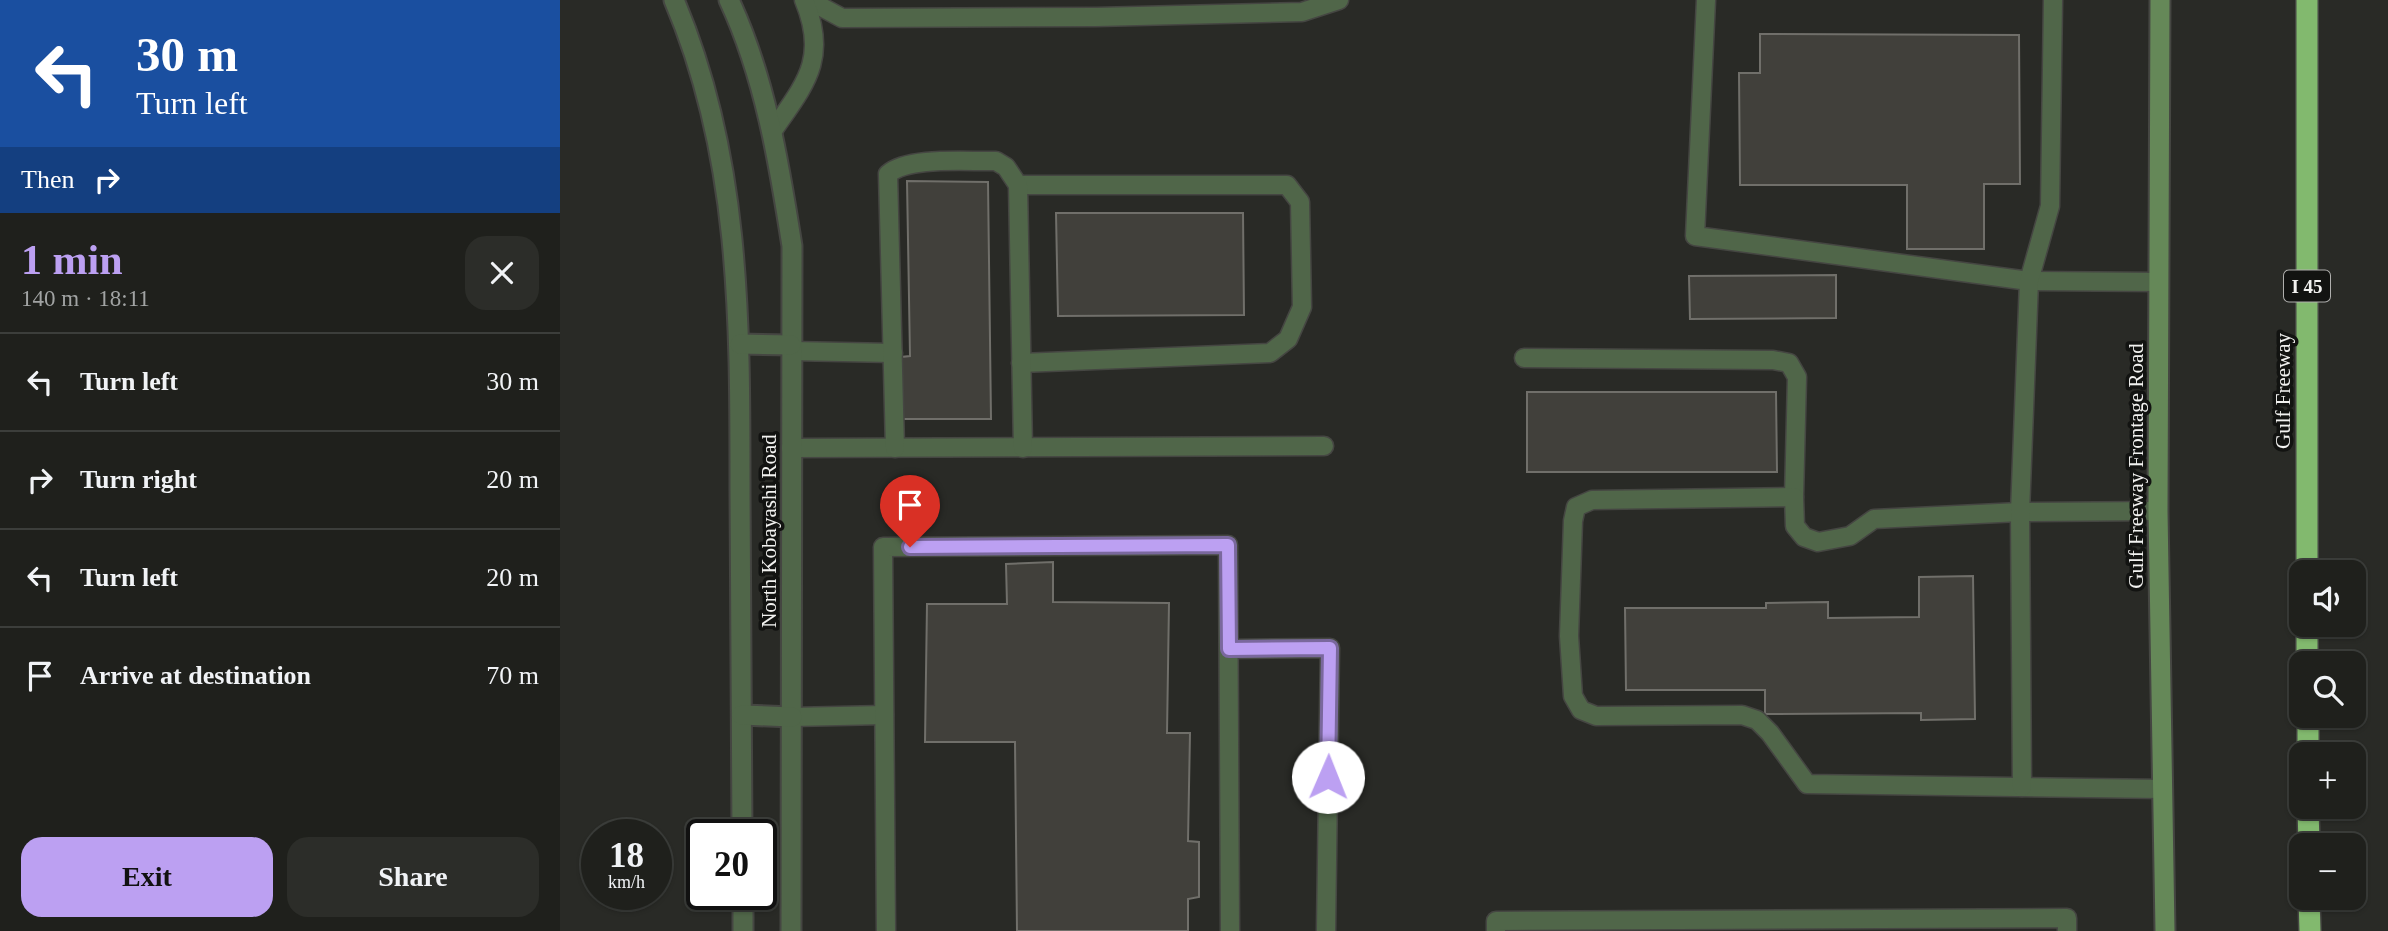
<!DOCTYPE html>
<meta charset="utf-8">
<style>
body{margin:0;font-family:Georgia,serif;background:#2c2d29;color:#f1f3f6;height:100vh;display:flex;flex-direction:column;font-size:26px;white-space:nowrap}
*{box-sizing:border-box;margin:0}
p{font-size:23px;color:#a1a3a3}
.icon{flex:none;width:38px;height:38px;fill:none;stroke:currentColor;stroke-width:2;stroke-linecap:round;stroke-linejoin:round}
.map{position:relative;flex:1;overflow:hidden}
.side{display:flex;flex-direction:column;background:#1f201c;width:560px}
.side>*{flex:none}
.guide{background:#1a4fa0;color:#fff;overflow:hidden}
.buttons{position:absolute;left:1729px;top:560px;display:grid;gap:14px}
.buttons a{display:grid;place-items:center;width:77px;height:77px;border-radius:14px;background:#1f201c;box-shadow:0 2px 5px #0004,0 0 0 2px #3c3e3b;font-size:35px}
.speed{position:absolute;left:21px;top:819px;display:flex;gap:14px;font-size:35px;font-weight:700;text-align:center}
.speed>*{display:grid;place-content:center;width:91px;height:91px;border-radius:50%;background:#1f201c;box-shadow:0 2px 5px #0004,0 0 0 2px #3c3e3b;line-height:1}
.speed small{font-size:18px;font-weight:400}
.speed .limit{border:4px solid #111;border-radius:10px;background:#fff;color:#111}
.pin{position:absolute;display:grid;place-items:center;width:60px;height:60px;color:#fff;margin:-72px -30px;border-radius:50% 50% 50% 0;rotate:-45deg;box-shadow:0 0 7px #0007}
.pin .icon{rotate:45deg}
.me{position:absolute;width:77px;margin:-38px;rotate:1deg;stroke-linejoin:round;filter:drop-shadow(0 0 5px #0008)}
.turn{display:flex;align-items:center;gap:24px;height:147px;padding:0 21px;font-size:32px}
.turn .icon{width:91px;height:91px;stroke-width:2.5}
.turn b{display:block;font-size:49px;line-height:60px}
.then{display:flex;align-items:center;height:66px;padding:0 21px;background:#0003;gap:14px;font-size:26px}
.round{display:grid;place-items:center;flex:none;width:74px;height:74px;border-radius:21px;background:#2c2d29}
.overview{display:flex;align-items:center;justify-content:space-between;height:119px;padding:0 21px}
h1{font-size:42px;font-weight:800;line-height:52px;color:#bca0f2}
.action{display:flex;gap:14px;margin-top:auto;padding:14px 21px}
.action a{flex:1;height:80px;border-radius:21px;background:#bca0f2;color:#111;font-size:28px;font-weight:800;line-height:80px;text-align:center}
.action a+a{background:#2c2d29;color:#f1f3f6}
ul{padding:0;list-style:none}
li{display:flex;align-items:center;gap:21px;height:98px;padding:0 21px;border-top:2px solid #3c3e3b}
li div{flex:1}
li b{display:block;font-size:26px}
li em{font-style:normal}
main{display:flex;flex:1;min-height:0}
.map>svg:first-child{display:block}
</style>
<main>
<section class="side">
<div class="guide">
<div class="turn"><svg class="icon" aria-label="left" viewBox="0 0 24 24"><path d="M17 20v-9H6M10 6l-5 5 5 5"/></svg><div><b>30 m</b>Turn left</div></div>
<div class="then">Then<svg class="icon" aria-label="right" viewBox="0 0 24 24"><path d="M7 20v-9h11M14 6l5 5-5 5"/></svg></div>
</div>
<div class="overview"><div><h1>1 min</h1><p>140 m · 18:11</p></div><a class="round"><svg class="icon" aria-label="close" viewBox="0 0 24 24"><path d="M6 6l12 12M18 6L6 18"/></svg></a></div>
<ul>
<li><svg class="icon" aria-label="left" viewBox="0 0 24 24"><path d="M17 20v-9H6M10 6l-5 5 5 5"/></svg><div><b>Turn left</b></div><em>30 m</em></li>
<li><svg class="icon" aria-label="right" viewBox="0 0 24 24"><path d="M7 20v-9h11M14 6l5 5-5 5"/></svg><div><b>Turn right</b></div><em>20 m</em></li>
<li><svg class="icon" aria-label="left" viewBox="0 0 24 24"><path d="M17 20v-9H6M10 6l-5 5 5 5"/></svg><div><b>Turn left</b></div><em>20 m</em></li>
<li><svg class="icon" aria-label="arrive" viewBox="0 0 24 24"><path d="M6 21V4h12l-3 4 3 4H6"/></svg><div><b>Arrive at destination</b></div><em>70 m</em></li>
</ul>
<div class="action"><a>Exit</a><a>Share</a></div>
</section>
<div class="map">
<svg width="1828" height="931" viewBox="0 0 1828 931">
<rect width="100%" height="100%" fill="#292a26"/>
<!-- building -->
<g fill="#41403b" stroke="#706f6a" stroke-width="2">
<path d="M1200,34L1459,35L1460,184H1424V249H1347V185H1180L1179,73H1200Z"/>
<path d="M347,181L428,182L431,419H342L341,357L350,356Z"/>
<path d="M496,213H683L684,315L498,316Z"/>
<path d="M1276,275V318L1130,319L1129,276Z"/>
<path d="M967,392H1216L1217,472H967Z"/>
<path d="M493,562V602L609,603L607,733H630L628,841L639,842V897L628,899V931H457L455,742H365L367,604H447L446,564Z"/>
<path d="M1413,576L1415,719L1361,720V713L1205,714V690H1066L1065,608H1206V603L1268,602V618L1359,617V577Z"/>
</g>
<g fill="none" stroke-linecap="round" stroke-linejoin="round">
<!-- service casing -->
<g stroke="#454642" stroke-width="21">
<g id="service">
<path d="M1146,0L1135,236L1469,281L1599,282"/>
<path d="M247,6L256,4L282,18L536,17L742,12L779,0"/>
<path d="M212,132C244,85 269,60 244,0"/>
<path d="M458,185H727L740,202L742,307L728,339L710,353L461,363"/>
<path d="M231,351L333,353"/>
<path d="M964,358L1213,360L1229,363L1237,377L1234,497"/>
<path d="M231,448L764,446"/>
<path d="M335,448L328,174C349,156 408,162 436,161L446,167L458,185L463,448"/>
<path d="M1598,511L1460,512L1314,519L1290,536L1258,542L1244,537L1235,526L1234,497L1032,500L1016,507L1013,521L1009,636L1013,696L1021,710L1036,716L1182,715L1197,720L1210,733L1247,784L1602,789"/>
<path d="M669,649L770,648L766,931"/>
<path d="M232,717L324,715"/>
<path d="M1462,787L1460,512L1469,281L1490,206L1493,0"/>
<path d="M326,931L323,547L668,545L670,931"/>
<path d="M936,931V921L1507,918V931"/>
</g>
</g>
<!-- minor casing -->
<g stroke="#454642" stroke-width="23">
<g id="minor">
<path d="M114,0C181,157 180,322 180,490C181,605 182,720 182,835"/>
<path d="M169,0C205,77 219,163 232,246L231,931"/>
<path d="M180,344L231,345"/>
<path d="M182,715L232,717"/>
<path d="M183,894V931"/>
</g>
</g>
<!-- secondary casing -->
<g stroke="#454642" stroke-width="23">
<path id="secondary" d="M1600,0L1598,511L1605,931"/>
</g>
<!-- motorway casing -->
<g stroke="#454642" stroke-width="24">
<g id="motorway">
<path d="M1747,0V572"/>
<path d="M1747,625V663"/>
<path d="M1748,716V754"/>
<path d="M1748,807L1749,845"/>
<path d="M1749,898L1750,931"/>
</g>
</g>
<!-- service -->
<use href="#service" stroke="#506649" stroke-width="18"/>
<!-- minor -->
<use href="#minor" stroke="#506649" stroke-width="19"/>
<!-- secondary -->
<use href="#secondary" stroke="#658858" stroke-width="19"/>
<!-- motorway -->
<use href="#motorway" stroke="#82b96e" stroke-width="21"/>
</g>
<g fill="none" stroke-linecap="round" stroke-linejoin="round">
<!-- route casing -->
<g stroke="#7a689d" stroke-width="18">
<path id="route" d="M350,547L668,545L669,649L770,648L768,777"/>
</g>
<!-- route -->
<use href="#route" stroke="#bca0f2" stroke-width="12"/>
</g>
<g text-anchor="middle" stroke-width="7" stroke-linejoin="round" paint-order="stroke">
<!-- shield labels -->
<rect fill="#121311" stroke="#afafad" stroke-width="2" x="1724" y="270.5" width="46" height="31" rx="5"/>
<g font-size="19" font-weight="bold" fill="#f2f2f0">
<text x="1747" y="293">I 45</text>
</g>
<!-- street labels -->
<g font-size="21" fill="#f2f2f0" stroke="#121311">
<text transform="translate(1723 391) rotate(-90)" y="7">Gulf Freeway</text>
<text transform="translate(1576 466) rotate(-90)" y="7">Gulf Freeway Frontage Road</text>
<text transform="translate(209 531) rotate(-90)" y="7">North Kobayashi Road</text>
</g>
</g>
</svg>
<div class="buttons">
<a><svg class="icon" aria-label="sound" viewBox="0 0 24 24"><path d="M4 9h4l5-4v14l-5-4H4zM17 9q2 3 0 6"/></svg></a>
<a><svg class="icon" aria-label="search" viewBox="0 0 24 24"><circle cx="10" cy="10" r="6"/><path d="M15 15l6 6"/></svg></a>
<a>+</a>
<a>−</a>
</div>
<div class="speed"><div>18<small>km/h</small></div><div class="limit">20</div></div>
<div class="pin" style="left:350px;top:547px;background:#d93025"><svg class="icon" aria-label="arrive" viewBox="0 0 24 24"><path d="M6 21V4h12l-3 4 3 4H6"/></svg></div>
<svg class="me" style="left:768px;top:777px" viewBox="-20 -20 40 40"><circle r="19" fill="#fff"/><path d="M0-13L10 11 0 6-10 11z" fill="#bca0f2"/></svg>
</div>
</main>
